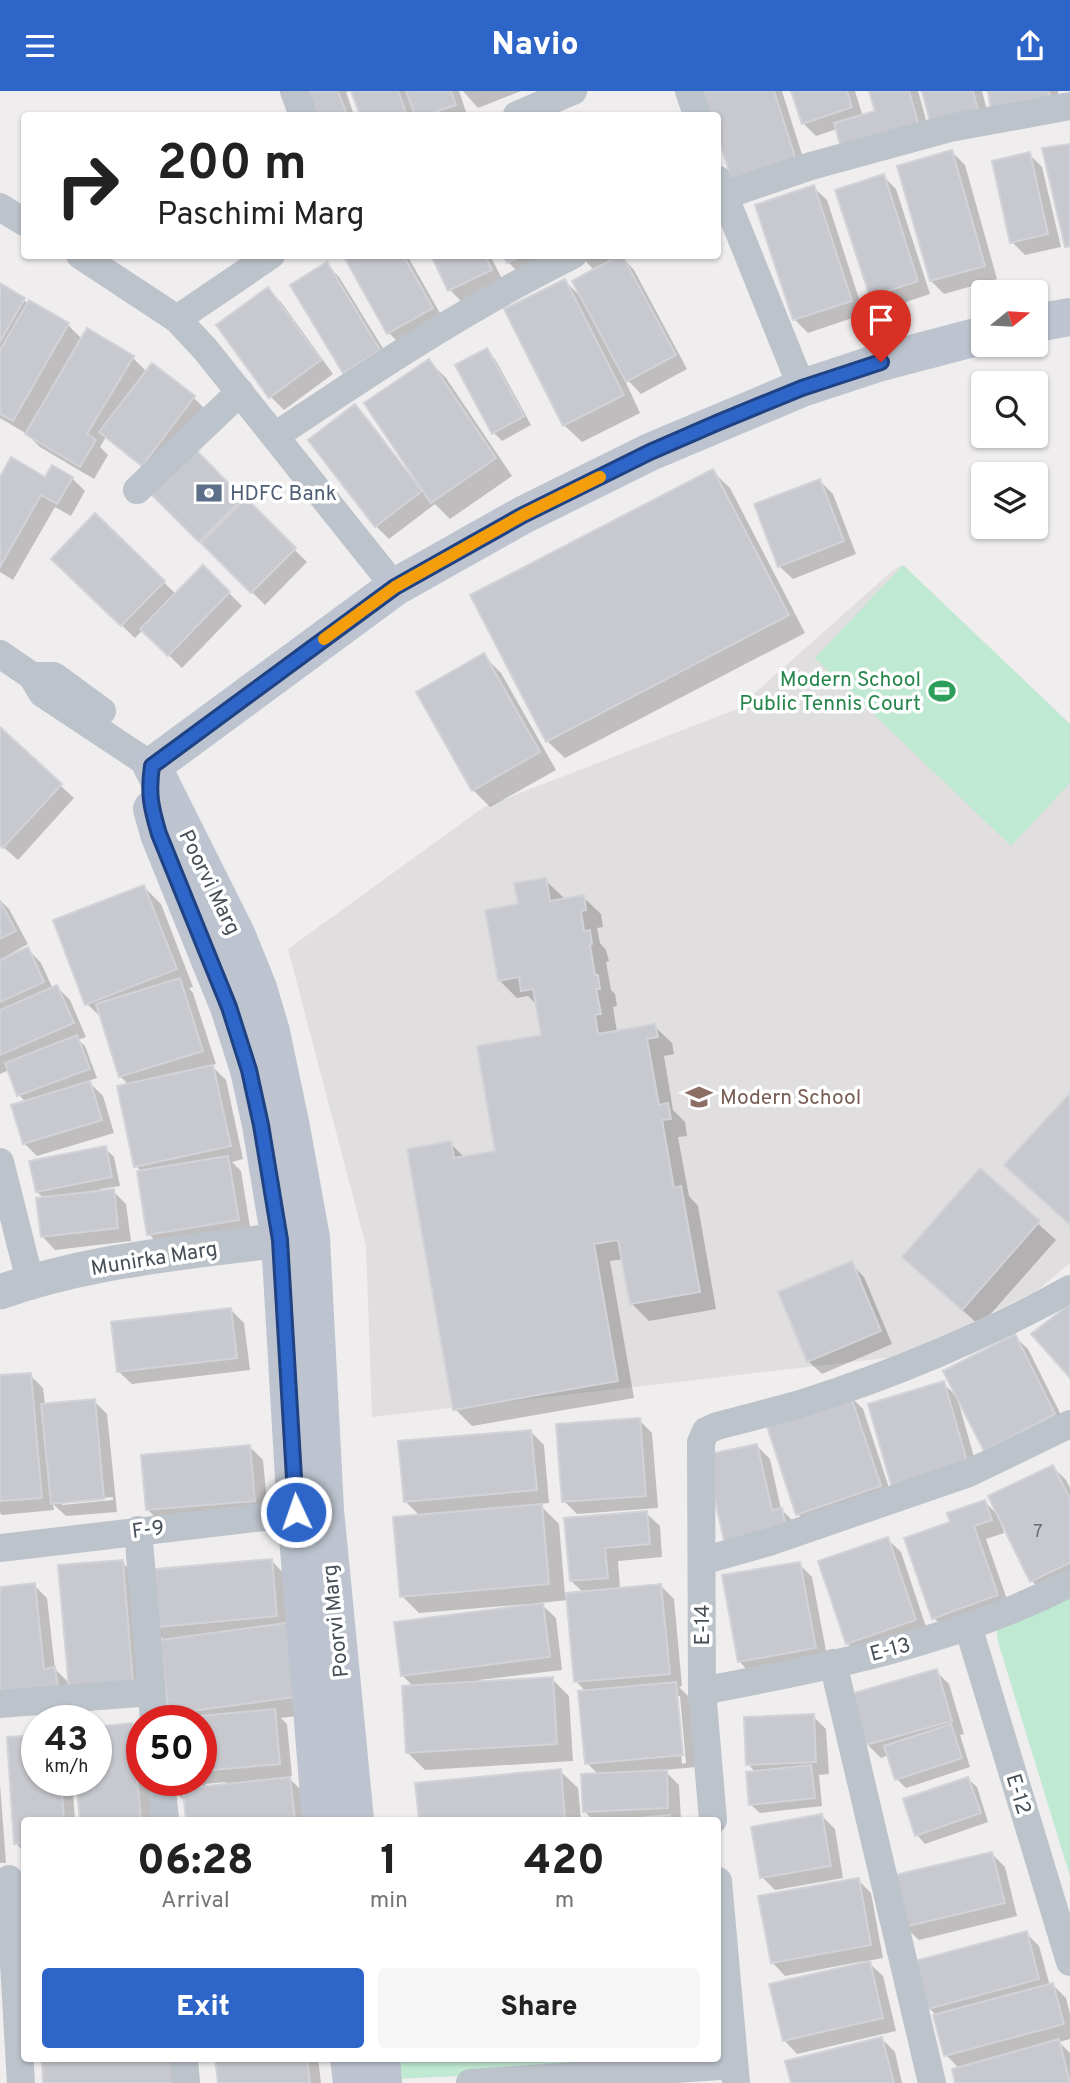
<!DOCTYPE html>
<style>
body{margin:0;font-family:Overpass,sans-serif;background:#f6f6f6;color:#222;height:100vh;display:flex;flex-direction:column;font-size:26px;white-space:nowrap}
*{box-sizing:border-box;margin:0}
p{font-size:23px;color:#767676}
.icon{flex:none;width:38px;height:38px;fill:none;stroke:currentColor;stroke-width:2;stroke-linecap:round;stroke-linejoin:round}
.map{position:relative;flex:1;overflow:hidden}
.sheet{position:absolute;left:21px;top:1726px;width:700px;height:245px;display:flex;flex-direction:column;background:#fff;border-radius:7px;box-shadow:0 2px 5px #0004}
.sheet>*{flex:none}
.hud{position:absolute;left:21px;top:21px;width:700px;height:147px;border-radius:7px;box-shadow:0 2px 5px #0004;background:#fff;color:#222;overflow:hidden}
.needle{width:46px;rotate:72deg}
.fabs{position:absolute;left:971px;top:189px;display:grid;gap:14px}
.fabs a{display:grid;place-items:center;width:77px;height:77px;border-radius:7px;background:#fff;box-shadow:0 2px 5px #0004;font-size:35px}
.speed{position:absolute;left:21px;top:1614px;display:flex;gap:14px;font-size:35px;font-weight:700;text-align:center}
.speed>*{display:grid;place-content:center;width:91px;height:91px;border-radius:50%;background:#fff;box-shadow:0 2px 5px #0004;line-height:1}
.speed small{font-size:18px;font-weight:400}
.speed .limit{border:10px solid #d22;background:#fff;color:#111}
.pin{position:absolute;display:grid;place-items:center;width:60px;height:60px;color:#fff;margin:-72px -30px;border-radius:50% 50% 50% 0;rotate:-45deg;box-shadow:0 0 7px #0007}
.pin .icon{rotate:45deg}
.me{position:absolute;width:77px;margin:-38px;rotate:357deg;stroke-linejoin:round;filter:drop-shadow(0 0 5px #0008)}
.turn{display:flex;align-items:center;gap:24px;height:147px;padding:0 21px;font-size:32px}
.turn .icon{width:91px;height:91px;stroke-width:2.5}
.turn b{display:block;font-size:49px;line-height:60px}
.eta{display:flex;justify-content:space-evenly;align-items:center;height:119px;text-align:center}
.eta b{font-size:42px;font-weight:800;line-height:49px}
.action{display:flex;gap:14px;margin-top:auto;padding:14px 21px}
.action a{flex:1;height:80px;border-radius:7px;background:#2e65c9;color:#fff;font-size:28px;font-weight:800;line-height:80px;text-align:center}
.action a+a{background:#f6f6f6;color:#222}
header{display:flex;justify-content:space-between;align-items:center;height:91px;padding:0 21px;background:#2e65c9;color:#fff;font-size:32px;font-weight:800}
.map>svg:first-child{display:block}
</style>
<header><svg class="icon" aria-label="menu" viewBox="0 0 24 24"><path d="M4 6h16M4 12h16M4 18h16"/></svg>Navio<svg class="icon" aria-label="share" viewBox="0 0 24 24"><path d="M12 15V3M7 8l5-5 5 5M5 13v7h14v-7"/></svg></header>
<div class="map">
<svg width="1070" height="1992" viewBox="0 0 1070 1992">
<rect width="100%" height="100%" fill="#efeded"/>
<!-- education -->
<path fill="#e0dede" d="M903,474L1070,633V1172L1038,1199L904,1265L372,1326L366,1155L288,858L484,716L737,618L892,480Z"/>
<!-- green -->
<g fill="#c0e9d3">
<path d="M903,474L1070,633V692L1011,755L815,567Z"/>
<path d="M1070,1503V1785L998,1551L996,1533Z"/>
<path d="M394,1967H718L580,1979L396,1988Z"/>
</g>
<!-- shadow -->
<g fill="#0003" fill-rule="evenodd">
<path d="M302,0H350L346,1L354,24H310Z"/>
<path d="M353,0H459L467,24H416L414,23V24H362Z"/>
<path d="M463,0H521L478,17Z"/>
<path d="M705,0H782L809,86L734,92L718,39V24H713Z"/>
<path d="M793,0H855L863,26L877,21L871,0H918L932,51L837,38L816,45L803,32Z"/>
<path d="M924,0H982L991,35Z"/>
<path d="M990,0H1058L1062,20Z"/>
<path d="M952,61L965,74L997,188L944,203L931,190Z"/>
<path d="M1029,63L1042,76L1061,156L1025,164L1012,151Z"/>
<path d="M883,85L896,98L930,203L885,218L872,205Z"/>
<path d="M813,96L827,109L864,223L808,242L794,228Z"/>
<path d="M345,164H407L445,231L402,255L389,242Z"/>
<path d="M433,164H490L504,192L463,212L450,199Z"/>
<path d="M505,164H562L522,185L508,171Z"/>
<path d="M580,164H629L623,167L634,179L687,278L641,303L622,283L640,322L582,351L564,334L565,190L582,207L595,180Z"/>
<path d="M326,173L339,186L392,272L358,294L345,281Z"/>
<path d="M0,194L29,213L68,234L82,248L132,266L147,281L194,307L207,320L156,386L106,346L100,356L108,364L94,388L40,356L27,343L0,327Z"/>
<path d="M267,198L281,211L333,283L284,319L271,306L218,234Z"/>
<path d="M486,259L495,268L531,334L502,350L493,341Z"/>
<path d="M429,270L446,287L512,385L450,428L435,413L389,448L376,435L310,349L355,315L368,328L414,389L416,387Z"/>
<path d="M194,359L307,471L265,514L152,401Z"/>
<path d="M712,380L730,397L805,542L565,667L547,650Z"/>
<path d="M0,383L2,385L46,388L72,387L85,400L71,425L55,416L13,489L0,481Z"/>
<path d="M820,390L833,403L856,463L793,488L779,475Z"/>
<path d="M95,425L176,503L203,476L242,515L182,577L143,539L135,547L66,481Z"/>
<path d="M484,565L501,582L556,679L490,716L473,699Z"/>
<path d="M0,639L74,707L18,769L0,753Z"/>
<path d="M545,789L563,806V809L583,806L601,823L603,836L597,837L600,852L606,859L609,870L606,871L611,899L615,903L617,915L613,916L617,941L654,935L672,952L674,963L664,965L673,1019L685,1031L687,1045L678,1046L689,1105L698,1115L716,1218L649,1230L631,1212L623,1168L610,1170L634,1307L472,1335L455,1318L450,1052L465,1067L497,1061L543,945L537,914L528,905L517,907L499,889L520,814Z"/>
<path d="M144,796L161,813L193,896L189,897L193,902L216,973L211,974L226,989L243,1068L232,1071L241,1080L251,1142L162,1157L149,1143L142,1081L136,1075L129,994L120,985L103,928L87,913Z"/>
<path d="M0,809L9,818L28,853L5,866L6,868L28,858L41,872L53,898L57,896L70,909L86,946L78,949L85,955L97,987L88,990L103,1005L114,1042L37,1065L24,1052L26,1011L19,1004L9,979L0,983Z"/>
<path d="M105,1057L114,1066L120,1095L100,1098L101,1101L113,1100L126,1113L131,1150L55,1159L42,1145L45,1108L37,1101Z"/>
<path d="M980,1080L1056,1149L980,1235L922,1183Z"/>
<path d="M851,1173L864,1186L892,1253L822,1283L808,1270Z"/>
<path d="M231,1219L244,1232L250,1279L132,1293L118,1280Z"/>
<path d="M1014,1245L1028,1258L1067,1336L998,1372Z"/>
<path d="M30,1284L43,1297L45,1314L94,1310L107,1323L117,1421L66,1425L53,1413L54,1419L2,1424L0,1422V1286ZM113,1406V1409L62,1414V1410Z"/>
<path d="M943,1292L957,1306L981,1391L870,1314Z"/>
<path d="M850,1305L863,1318L893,1409L811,1436L798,1423Z"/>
<path d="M639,1329L652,1342L658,1417L577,1423L564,1410Z"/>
<path d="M531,1341L544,1354L549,1412L539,1413L559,1433L565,1504L584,1502L571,1490L566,1429L646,1422L660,1435L662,1466L618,1470L620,1498L661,1495L674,1508L682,1595L679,1596L689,1606L696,1676L664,1679L679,1694L681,1729H593L584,1720L599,1684L587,1672L586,1601L576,1590L568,1509L540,1512L556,1527L562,1579L479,1589V1592L552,1588L569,1605L573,1670L425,1679L408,1662L414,1596L402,1584L529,1516V1513L419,1522L402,1505L421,1426L405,1410ZM676,1605H680L686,1672L682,1673Z"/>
<path d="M757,1355L770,1368L781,1418L795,1432L740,1466Z"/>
<path d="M250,1356L263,1369L268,1422L161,1432L148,1419Z"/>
<path d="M1053,1376L1066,1389L1070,1397V1491L1045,1503L1032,1490L1003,1431L1001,1432L1004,1442L986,1448L1010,1517L947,1540L934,1527L952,1432L985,1411L1000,1426Z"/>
<path d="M887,1448L901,1461L928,1542L860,1565L847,1552Z"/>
<path d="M271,1469L284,1483L320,1622L281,1627L287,1633L292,1685L288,1686L303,1701L306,1729H188L186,1712L176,1701L174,1689H201V1629H170H177L171,1622L165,1550L151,1536ZM226,1691V1694L208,1696L205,1693Z"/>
<path d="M122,1471L135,1484L145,1605L12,1615L0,1498L34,1494L47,1507L55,1578L70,1593Z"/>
<path d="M799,1473L812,1486L828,1570L752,1584L739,1570Z"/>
<path d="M936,1580L949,1593L964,1643L960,1644L970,1676L906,1697L897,1688L889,1664L881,1667L867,1653Z"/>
<path d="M813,1625L826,1638L829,1683L819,1684L822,1715L760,1722L751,1714L756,1682L748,1673Z"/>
<path d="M131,1634L142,1645V1689H148L152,1729H82L78,1689H96Z"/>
<path d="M560,1680L578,1697L581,1729H421Z"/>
<path d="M968,1688L977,1696L988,1731L925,1753L917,1744Z"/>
<path d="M37,1689H72L75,1729H24V1761L16,1752Z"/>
<path d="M0,1693L6,1772H0Z"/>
<path d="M822,1725L835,1738L843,1787L775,1799L762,1786Z"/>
<path d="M992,1763L1005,1776L1017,1825L919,1849L905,1836Z"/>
<path d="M858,1789L871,1802L883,1867L867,1870L883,1885L896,1940L797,1963L784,1949L865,1873L864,1870L785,1885L772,1871Z"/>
<path d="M1026,1842L1039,1855L1050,1895L1053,1894L1066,1907L1070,1923V1948L1059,1951L1070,1962V1992H957L960,1978L946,1964L937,1925L929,1917Z"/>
<path d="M882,1948L895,1961L902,1992H792Z"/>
<path d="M49,1967H141L45,1992L54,1972Z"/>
<path d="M217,1967H318L321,1992H220Z"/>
</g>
<!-- building -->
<g fill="#c7c9cf" stroke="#d2d3d8" stroke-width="2">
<path d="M300,0H338L347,24H308Z"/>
<path d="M351,0H398L407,24H360Z"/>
<path d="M406,0H451L456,14L426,24H415Z"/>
<path d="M703,0H774L797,72L733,93L718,45V24H711Z"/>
<path d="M791,0H847L852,16L802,33Z"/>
<path d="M869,0H909L920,38L842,60L834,32L875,20Z"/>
<path d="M922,0H973L979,22L931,34Z"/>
<path d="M988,0H1049L1050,7L991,18Z"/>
<path d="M1070,53V155L1065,156L1042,57Z"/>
<path d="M952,59L985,175L930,190L897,75Z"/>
<path d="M1030,61L1048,143L1010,152L992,70Z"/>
<path d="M884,83L918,190L870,206L835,99Z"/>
<path d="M814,94L852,210L793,229L755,114Z"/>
<path d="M343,164H403L433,217L387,243Z"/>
<path d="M431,164H485L492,179L448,200Z"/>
<path d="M503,164H523L507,172Z"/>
<path d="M620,164H622L676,264L626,291L572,190Z"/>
<path d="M327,171L380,259L343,282L290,194Z"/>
<path d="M565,188L624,304L563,335L504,218Z"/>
<path d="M0,192L25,207L0,251Z"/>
<path d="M268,196L321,269L269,307L216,234Z"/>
<path d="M29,209L69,232L13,330L0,323V259Z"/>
<path d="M87,237L134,265L87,343L96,349L80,376L25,343Z"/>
<path d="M487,257L524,325L492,343L455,274Z"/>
<path d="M429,268L496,367L431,412L364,312Z"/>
<path d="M152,272L195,305L142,375L99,341Z"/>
<path d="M355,313L422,400L375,436L308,349Z"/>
<path d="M194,357L243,407L199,451L149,401Z"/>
<path d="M11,366L45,386L52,374L73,386L57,413L41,404L0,476V386Z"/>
<path d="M713,378L789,524L546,651L470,504Z"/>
<path d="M820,388L844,450L778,476L754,413Z"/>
<path d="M246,407L296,457L251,502L201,452Z"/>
<path d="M95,422L165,490L121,535L51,468Z"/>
<path d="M203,474L230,501L168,565L140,538Z"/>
<path d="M484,562L540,661L472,700L416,601Z"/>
<path d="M0,636L62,693L3,757L0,754Z"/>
<path d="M546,787L550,810L584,804L586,819L581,820L584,840L590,839L592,853L590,854L595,884H598L600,898H596L601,923L595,924L598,943L655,933L658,946L647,948L659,1014L668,1012L671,1028L662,1029L674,1097L681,1095L700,1201L630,1213L618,1149L594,1153L618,1290L453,1319L407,1058L451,1050L454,1067L495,1060L477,955L541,944L533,898L521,900L519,886L498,890L485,819L518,813L514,792Z"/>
<path d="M144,794L177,878L85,914L53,829Z"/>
<path d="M0,810L16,840L0,848Z"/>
<path d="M28,856L44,891L0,911V869Z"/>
<path d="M180,887L203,960L119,986L96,913Z"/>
<path d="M57,894L74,932L0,964V919Z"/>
<path d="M77,944L90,978L17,1005L5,972Z"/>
<path d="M213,974L231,1055L134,1076L117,995Z"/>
<path d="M90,990L102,1029L23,1053L11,1014Z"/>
<path d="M1070,1002V1134L1004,1074Z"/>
<path d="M106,1055L112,1086L36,1101L29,1070Z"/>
<path d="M228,1065L239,1129L147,1144L137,1080Z"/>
<path d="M980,1077L1040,1130L962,1219L902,1166Z"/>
<path d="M114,1098L118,1137L41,1146L36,1107Z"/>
<path d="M852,1170L881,1240L807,1271L778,1201Z"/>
<path d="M1070,1213V1287L1031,1243Z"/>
<path d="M231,1217L237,1267L117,1281L111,1231Z"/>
<path d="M1015,1243L1055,1323L984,1360L943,1280Z"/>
<path d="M31,1282L42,1407L0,1410V1284Z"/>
<path d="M944,1290L969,1377L893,1400L868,1313Z"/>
<path d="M850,1303L881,1395L796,1424L766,1332Z"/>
<path d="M95,1308L104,1408L51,1413L41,1313Z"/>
<path d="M640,1327L646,1405L562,1411L556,1333Z"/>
<path d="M531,1339L537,1399L404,1411L398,1350Z"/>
<path d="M757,1353L772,1419L782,1417L787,1440L725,1454L705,1364Z"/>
<path d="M250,1354L255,1410L146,1419L141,1364Z"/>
<path d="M1053,1374L1070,1408V1472L1030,1491L988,1405Z"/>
<path d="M985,1409L992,1429L974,1435L998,1504L932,1528L904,1447L950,1431L947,1422Z"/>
<path d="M542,1413L549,1493L400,1506L393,1426Z"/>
<path d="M647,1420L650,1453L605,1457L608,1487L570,1490L564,1427Z"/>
<path d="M888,1446L916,1529L846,1553L818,1470Z"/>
<path d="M272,1468L277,1525L149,1537L144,1479Z"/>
<path d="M123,1469L133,1592L69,1598L58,1474Z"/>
<path d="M800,1471L816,1557L738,1571L722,1484Z"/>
<path d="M35,1492L44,1578L55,1576L58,1596L0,1602V1496Z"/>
<path d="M661,1493L670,1583L574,1591L566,1502Z"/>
<path d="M543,1512L550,1566L401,1585L394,1531Z"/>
<path d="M294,1531L303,1605L169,1623L160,1549Z"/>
<path d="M937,1578L952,1630L866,1654L851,1603Z"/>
<path d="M553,1586L557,1653L406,1662L402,1595Z"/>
<path d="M676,1591L683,1664L585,1673L578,1600Z"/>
<path d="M275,1618L280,1673L201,1680V1629H168V1628Z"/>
<path d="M814,1623L816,1671L746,1674L744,1626Z"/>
<path d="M132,1632L141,1729H80L76,1689H96V1636Z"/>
<path d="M951,1633L962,1667L895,1689L884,1655Z"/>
<path d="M37,1644V1689H61L64,1729H24V1752L14,1753L7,1646Z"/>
<path d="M811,1674L815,1707L749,1714L746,1681Z"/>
<path d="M561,1678L565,1729H419L415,1692Z"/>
<path d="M667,1679L668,1717L583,1721L581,1683Z"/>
<path d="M290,1686L295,1729H186L183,1701L174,1702L173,1689H197L198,1696Z"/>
<path d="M968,1686L981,1722L915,1745L903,1708Z"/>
<path d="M822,1723L831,1775L760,1787L751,1736Z"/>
<path d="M670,1724V1729H615Z"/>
<path d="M992,1761L1005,1812L904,1836L891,1785Z"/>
<path d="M859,1787L871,1854L771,1872L758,1805Z"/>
<path d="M1027,1840L1039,1888L928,1918L915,1870Z"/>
<path d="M870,1870L883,1927L783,1950L769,1893Z"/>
<path d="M1053,1892L1064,1933L944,1965L933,1924Z"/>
<path d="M882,1946L894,1992H791L785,1970Z"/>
<path d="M1059,1948L1070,1992H955L952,1978Z"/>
<path d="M112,1967H175L176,1992H43L42,1971Z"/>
<path d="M215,1967H307L310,1992H218Z"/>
</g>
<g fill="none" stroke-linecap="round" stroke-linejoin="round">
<!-- minor -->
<g stroke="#bdc3cb" stroke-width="28">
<path d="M294,0L303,24"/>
<path d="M689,0L697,24"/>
<path d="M517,24L573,0"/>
<path d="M718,89L802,297"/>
<path d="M723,105L811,75L950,37L1070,15"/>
<path d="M0,116L24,131"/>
<path d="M80,164L177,228L205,258L395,496"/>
<path d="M177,228L271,164"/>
<path d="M275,345C372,280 468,216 573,164"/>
<path d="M137,399L240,301"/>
<path d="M0,563L32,585L42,602L152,675"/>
<path d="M32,585H54L102,620"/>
<path d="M0,1071L30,1190"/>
<path d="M138,1439L154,1629"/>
<path d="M0,1457L315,1420"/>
<path d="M702,1470L769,1451L969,1382L1070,1333"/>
<path d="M968,1535L1070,1871"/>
<path d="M833,1572L932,1992"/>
<path d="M702,1600C827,1576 956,1551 1070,1492"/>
<path d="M0,1613L151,1601"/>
<path d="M161,1689L165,1729"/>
<path d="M713,1729L702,1600L701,1351L706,1340L717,1335C744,1328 772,1321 800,1313C890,1285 988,1244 1070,1198"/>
<path d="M9,1788L21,1992"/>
<path d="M718,1790L736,1992"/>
<path d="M184,1967L186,1992"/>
<path d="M470,1992L734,1974"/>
</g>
<!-- tertiary -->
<path stroke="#bdc3cb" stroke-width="35" d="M0,1201C68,1177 137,1167 209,1158C242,1154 275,1149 309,1147"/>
<!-- secondary -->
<g stroke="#bdc4cf" stroke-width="38">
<path d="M1036,232L1070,226"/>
<path d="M152,675L237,845L258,897L271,941L291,1036L311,1147L325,1419L355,1729"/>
<path d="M152,675L395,496L523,424L650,361L802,297L881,271L984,244"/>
<path d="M152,718L159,743L229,916L249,979L261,1034L280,1149L296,1421L321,1729"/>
<path d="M349,1967L352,1992"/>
<path d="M381,1967L383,1992"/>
</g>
</g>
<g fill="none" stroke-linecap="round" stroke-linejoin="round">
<!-- route casing -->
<g stroke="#1e4283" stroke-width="18">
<path id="route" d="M296,1421L280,1149L261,1034L249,979L229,916L159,743C151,716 148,703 152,675L395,496L523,424L650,361L719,331L802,297L881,271"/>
</g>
<!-- route -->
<use href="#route" stroke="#2e65c9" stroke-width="12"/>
<!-- slow -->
<path stroke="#f59e0b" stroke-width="12" d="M324,548L395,496L523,424L600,386"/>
</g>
<!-- icons -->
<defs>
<g id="bank-bare" transform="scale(2.1)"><path d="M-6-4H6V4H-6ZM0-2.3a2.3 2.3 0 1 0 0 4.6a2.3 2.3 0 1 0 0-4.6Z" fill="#5c6f8a" stroke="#fff" stroke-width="2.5" paint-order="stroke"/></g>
<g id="stadium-bare" transform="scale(2.1)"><path d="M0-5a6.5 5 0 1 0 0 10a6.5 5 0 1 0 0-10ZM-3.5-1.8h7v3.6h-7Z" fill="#2e9e5b" stroke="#fff" stroke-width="2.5" paint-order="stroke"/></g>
<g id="school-bare" transform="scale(2.1)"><path d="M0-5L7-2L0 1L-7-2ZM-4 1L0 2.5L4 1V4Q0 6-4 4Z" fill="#8d6e63" stroke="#fff" stroke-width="2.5" paint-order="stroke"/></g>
</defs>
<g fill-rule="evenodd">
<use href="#bank-bare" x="209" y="402"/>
<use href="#stadium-bare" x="942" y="600"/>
<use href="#school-bare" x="699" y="1006"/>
</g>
<g text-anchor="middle" stroke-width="7" stroke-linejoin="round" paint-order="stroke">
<!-- number labels -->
<g font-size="18" fill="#676e76">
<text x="1038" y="1446">7</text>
</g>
<!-- service labels -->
<g font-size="21" fill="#4e5e75" stroke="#fff" text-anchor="start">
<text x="230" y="409">HDFC Bank</text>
</g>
<!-- leisure labels -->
<g font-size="21" fill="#27864d" stroke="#fff" text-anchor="end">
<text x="921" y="595">Modern School<tspan x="921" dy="24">Public Tennis Court</tspan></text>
</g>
<!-- street labels -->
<g font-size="21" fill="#474f58" stroke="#fff">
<text transform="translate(210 791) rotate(64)" y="7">Poorvi Marg</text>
<text transform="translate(154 1167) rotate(-9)" y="7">Munirka Marg</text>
<text transform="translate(148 1438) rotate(-7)" y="7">F-9</text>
<text transform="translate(335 1530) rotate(-96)" y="7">Poorvi Marg</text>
<text transform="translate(702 1534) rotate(-90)" y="7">E-14</text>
<text transform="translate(890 1558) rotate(-15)" y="7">E-13</text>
<text transform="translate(1019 1703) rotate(73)" y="7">E-12</text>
</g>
<!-- education labels -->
<g font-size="21" fill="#785e54" stroke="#fff" text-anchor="start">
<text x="720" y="1013">Modern School</text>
</g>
</g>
</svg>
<div class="fabs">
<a><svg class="needle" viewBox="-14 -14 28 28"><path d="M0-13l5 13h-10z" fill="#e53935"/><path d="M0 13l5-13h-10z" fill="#767676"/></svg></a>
<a><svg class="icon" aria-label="search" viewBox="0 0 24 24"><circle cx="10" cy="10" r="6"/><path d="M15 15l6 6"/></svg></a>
<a><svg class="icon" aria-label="layers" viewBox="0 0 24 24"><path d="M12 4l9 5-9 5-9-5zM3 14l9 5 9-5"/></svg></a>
</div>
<div class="speed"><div>43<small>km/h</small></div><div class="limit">50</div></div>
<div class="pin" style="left:881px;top:271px;background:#d93025"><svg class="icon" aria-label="arrive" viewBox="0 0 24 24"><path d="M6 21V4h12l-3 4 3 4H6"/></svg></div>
<svg class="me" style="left:296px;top:1421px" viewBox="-20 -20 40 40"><circle r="17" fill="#2e65c9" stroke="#fff" stroke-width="3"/><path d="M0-11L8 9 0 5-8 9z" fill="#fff"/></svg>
<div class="hud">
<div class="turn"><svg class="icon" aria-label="right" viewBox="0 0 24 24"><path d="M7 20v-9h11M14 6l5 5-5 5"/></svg><div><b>200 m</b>Paschimi Marg</div></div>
</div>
<section class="sheet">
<div class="eta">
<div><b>06:28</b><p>Arrival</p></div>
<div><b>1</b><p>min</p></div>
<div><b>420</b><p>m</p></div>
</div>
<div class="action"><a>Exit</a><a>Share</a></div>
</section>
</div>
